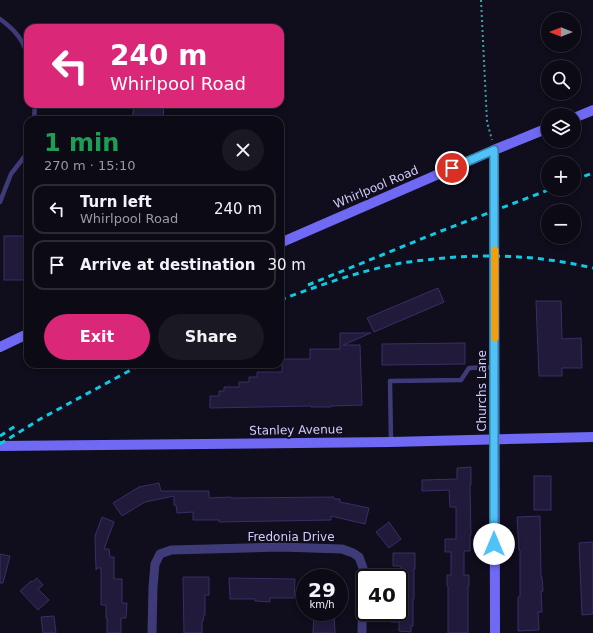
<!DOCTYPE html>
<meta charset="utf-8">
<style>
body{margin:0;font-family:"DejaVu Sans",sans-serif;background:#1a1822;color:#f1f3f6;height:100vh;display:flex;flex-direction:column;font-size:15px;white-space:nowrap}
*{box-sizing:border-box;margin:0}
p{font-size:13px;color:#9a9aa0}
.icon{flex:none;width:22px;height:22px;fill:none;stroke:currentColor;stroke-width:2;stroke-linecap:round;stroke-linejoin:round}
.map{position:relative;flex:1;overflow:hidden}
.side{position:absolute;left:24px;top:116px;width:260px;height:252px;display:flex;flex-direction:column;background:#0c0a15;border-radius:12px;box-shadow:0 2px 6px #0003,0 0 0 1px #2c2b34}
.side>*{flex:none}
.hud{position:absolute;left:24px;top:24px;width:260px;height:84px;border-radius:12px;box-shadow:0 2px 6px #0003,0 0 0 1px #2c2b34;background:#db2777;color:#fff;overflow:hidden}
.needle{width:26px;rotate:270deg}
.tools{position:absolute;left:541px;top:12px;display:grid;gap:8px}
.tools a{display:grid;place-items:center;width:40px;height:40px;border-radius:50%;background:#0c0a15;box-shadow:0 2px 6px #0003,0 0 0 1px #2c2b34;font-size:20px}
.speed{position:absolute;left:296px;top:569px;display:flex;gap:8px;font-size:20px;font-weight:700;text-align:center}
.speed>*{display:grid;place-content:center;width:52px;height:52px;border-radius:50%;background:#0c0a15;box-shadow:0 2px 6px #0003,0 0 0 1px #2c2b34;line-height:1}
.speed small{font-size:10px;font-weight:400}
.speed .limit{border:2px solid #111;border-radius:6px;background:#fff;color:#111}
.pin{position:absolute;display:grid;place-items:center;width:34px;height:34px;color:#fff;margin:-17px;border:2px solid #fff;border-radius:50%;box-shadow:0 1px 4px #0007}
.me{position:absolute;width:44px;margin:-22px;rotate:0deg;stroke-linejoin:round;filter:drop-shadow(0 0 3px #0008)}
.turn{display:flex;align-items:center;gap:14px;height:84px;padding:0 20px;font-size:18px}
.turn .icon{width:52px;height:52px;stroke-width:2.5}
.turn b{display:block;font-size:28px;line-height:34px}
.round{display:grid;place-items:center;flex:none;width:42px;height:42px;border-radius:21px;background:#1a1822}
.head{display:flex;align-items:center;justify-content:space-between;height:68px;padding:0 20px}
h1{font-size:24px;font-weight:700;line-height:30px;color:#1e9e55}
.action{display:flex;gap:8px;margin-top:auto;padding:8px 20px}
.action a{flex:1;height:46px;border-radius:24px;background:#db2777;color:#fff;font-size:16px;font-weight:700;line-height:46px;text-align:center}
.action a+a{background:#1a1822;color:#f1f3f6}
ul{padding:0;list-style:none}
li{display:flex;align-items:center;gap:12px;height:50px;margin:0 8px 6px;padding:0 12px;border:2px solid #2c2b34;border-radius:12px}
li div{flex:1}
li b{display:block;font-size:15px}
li em{font-style:normal}
.map>svg:first-child{display:block}
</style>
<div class="map">
<svg width="593" height="633" viewBox="0 0 593 633">
<rect width="100%" height="100%" fill="#100d1c"/>
<!-- building -->
<g fill="#211a3b" stroke="#3a2e66">
<path d="M134,104H164L163,120H132Z"/>
<rect x="4" y="236" width="24" height="44"/>
<path d="M438,288L444,302L374,332L367,318Z"/>
<path d="M536,301H561L562,339L581,338L582,368H562V376H539Z"/>
<path d="M340,333H371L343,345H360L362,405L331,406V407H311V406L210,408V396H219V391H224V387H239V382H249V377H257V372H282V359H310V349H340Z"/>
<path d="M465,343V364L382,365V344Z"/>
<path d="M471,467V485H470L471,535H470V551H464V575H469V586H468V633H448V586H447V575H451V552H445V539H456V507H450L449,490L422,491V480L457,479V468Z"/>
<rect x="534" y="476" width="17" height="34"/>
<path d="M159,483L161,491H209V498L231,497V498L334,497V499H340V502L369,508L365,524L331,516V520L219,522V520H193V512L177,513L176,505H174V496L145,502L122,516L113,503L139,487Z"/>
<path d="M540,516L541,577H542L543,591H541L542,612H538L539,630L518,631V597H520V550H519L517,517Z"/>
<path d="M102,517L114,522L104,549H109L110,557H114V579H122V603H127L126,618H121V633H107V618H106V605H101V568H97L96,570L95,536Z"/>
<path d="M389,522L401,539L389,548L376,532Z"/>
<path d="M593,542V614L582,615L579,543Z"/>
<path d="M393,553H415V569H414V599H413V626H411V632L399,631V622H391V612H399V584H401V566H393Z"/>
<path d="M0,554L10,556L3,583H0Z"/>
<path d="M183,577H209V595H205V615H204L203,621H202V633H184Z"/>
<path d="M37,578L43,585L38,589L49,600L38,610L20,591L31,581L32,582Z"/>
<path d="M229,578L295,579L294,598H270V602L255,601V599H230Z"/>
<path d="M314,612H334L335,633H313Z"/>
<path d="M54,616L56,633H43L41,617Z"/>
</g>
<g fill="none" stroke-linecap="round" stroke-linejoin="round">
<!-- path -->
<path stroke="#35a5a1" stroke-width="2" stroke-dasharray="2 3" stroke-linecap="butt" d="M481,0L487,122L492,140"/>
<!-- lane -->
<g stroke="#3e3b78" stroke-width="4.5">
<path d="M0,19C15,30 24,40 28,58"/>
<path d="M34,120L35,104"/>
<path d="M0,202L11,174L28,152"/>
<path d="M391,442L390,381L461,380L469,368L494,367"/>
</g>
<!-- street -->
<path stroke="#3e3b78" stroke-width="9" d="M152,633L153,587L155,564L160,554L171,550L280,547L342,549L353,553L359,557L363,568L362,633"/>
<!-- secondary -->
<g stroke="#6f69f4" stroke-width="10">
<path d="M574,118L593,110"/>
<path d="M494,150L495,633"/>
<path d="M280,243L494,150L548,128"/>
<path d="M0,347L23,336L28,335"/>
<path d="M0,446L391,442L593,437"/>
</g>
<!-- rail -->
<g stroke="#10c9e2" stroke-width="3" stroke-dasharray="6 5" stroke-linecap="butt">
<path d="M574,180L593,173"/>
<path d="M308,285L436,233L551,189"/>
<path d="M280,300C315,287 351,274 387,266C400,263 413,261 426,260C482,253 538,255 593,268"/>
<path d="M0,436L17,425"/>
<path d="M0,444L42,418L142,364"/>
</g>
</g>
<g fill="none" stroke-linecap="round" stroke-linejoin="round">
<!-- route casing -->
<g stroke="#337fa1" stroke-width="10">
<path id="route" d="M452,168L494,150V544"/>
</g>
<!-- route -->
<use href="#route" stroke="#4fc3f7" stroke-width="7"/>
<!-- slow -->
<path stroke="#f59e0b" stroke-width="7" d="M495,250V338"/>
</g>
<g text-anchor="middle" stroke-width="4" stroke-linejoin="round" paint-order="stroke">
<!-- street labels -->
<g font-size="12" fill="#d2cbfb" stroke="#100d1c">
<text transform="translate(376 187) rotate(-23)" y="4">Whirlpool Road</text>
<text transform="translate(482 391) rotate(-90)" y="4">Churchs Lane</text>
<text transform="translate(296 430) rotate(-1)" y="4">Stanley Avenue</text>
<text x="291" y="541">Fredonia Drive</text>
</g>
</g>
</svg>
<div class="tools">
<a><svg class="needle" viewBox="-14 -14 28 28"><path d="M0-13l5 13h-10z" fill="#e53935"/><path d="M0 13l5-13h-10z" fill="#9a9aa0"/></svg></a>
<a><svg class="icon" aria-label="search" viewBox="0 0 24 24"><circle cx="10" cy="10" r="6"/><path d="M15 15l6 6"/></svg></a>
<a><svg class="icon" aria-label="layers" viewBox="0 0 24 24"><path d="M12 4l9 5-9 5-9-5zM3 14l9 5 9-5"/></svg></a>
<a>+</a>
<a>−</a>
</div>
<div class="speed"><div>29<small>km/h</small></div><div class="limit">40</div></div>
<div class="pin" style="left:452px;top:168px;background:#d93025"><svg class="icon" aria-label="arrive" viewBox="0 0 24 24"><path d="M6 21V4h12l-3 4 3 4H6"/></svg></div>
<svg class="me" style="left:494px;top:544px" viewBox="-20 -20 40 40"><circle r="19" fill="#fff"/><path d="M0-13L10 11 0 6-10 11z" fill="#4fc3f7"/></svg>
<div class="hud">
<div class="turn"><svg class="icon" aria-label="left" viewBox="0 0 24 24"><path d="M17 20v-9H6M10 6l-5 5 5 5"/></svg><div><b>240 m</b>Whirlpool Road</div></div>
</div>
<section class="side">
<div class="head"><div><h1>1 min</h1><p>270 m · 15:10</p></div><a class="round"><svg class="icon" aria-label="close" viewBox="0 0 24 24"><path d="M6 6l12 12M18 6L6 18"/></svg></a></div>
<ul>
<li><svg class="icon" aria-label="left" viewBox="0 0 24 24"><path d="M17 20v-9H6M10 6l-5 5 5 5"/></svg><div><b>Turn left</b><p>Whirlpool Road</p></div><em>240 m</em></li>
<li><svg class="icon" aria-label="arrive" viewBox="0 0 24 24"><path d="M6 21V4h12l-3 4 3 4H6"/></svg><div><b>Arrive at destination</b></div><em>30 m</em></li>
</ul>
<div class="action"><a>Exit</a><a>Share</a></div>
</section>
</div>
